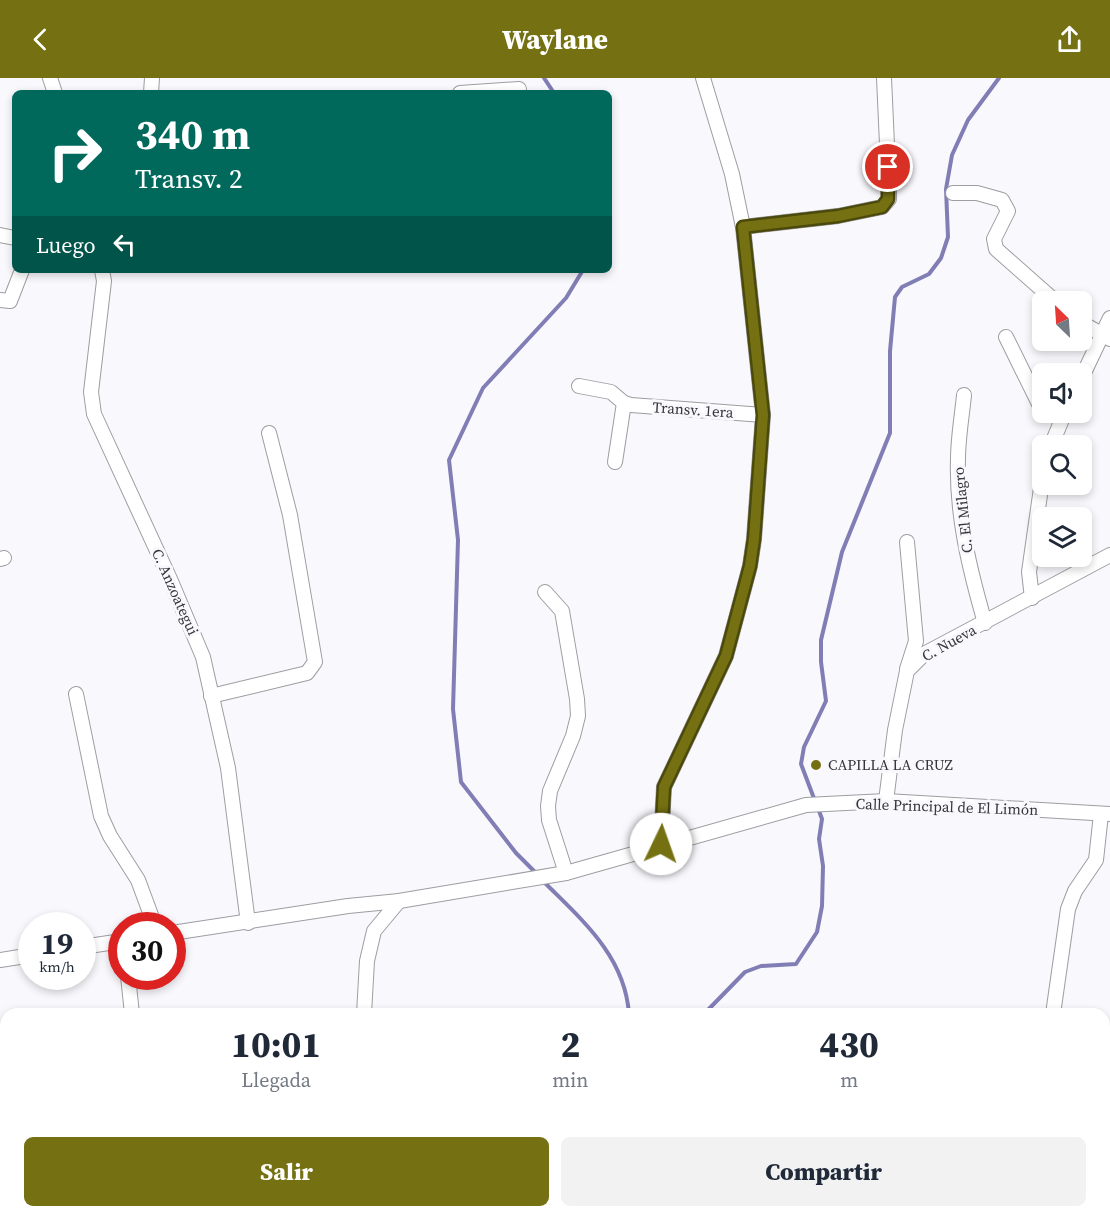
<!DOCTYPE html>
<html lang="es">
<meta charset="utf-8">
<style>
body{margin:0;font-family:"Source Serif 4",serif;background:#f2f2f3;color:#1f2937;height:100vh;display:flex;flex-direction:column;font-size:22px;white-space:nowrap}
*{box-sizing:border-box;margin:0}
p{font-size:20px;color:#747a83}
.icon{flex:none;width:33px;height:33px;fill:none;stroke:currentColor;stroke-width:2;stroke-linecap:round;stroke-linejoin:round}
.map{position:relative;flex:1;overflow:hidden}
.side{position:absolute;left:0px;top:930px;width:1110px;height:210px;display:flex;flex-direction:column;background:#fff;border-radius:18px 18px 0 0;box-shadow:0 3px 9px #0003}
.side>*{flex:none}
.hud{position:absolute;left:12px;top:12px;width:600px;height:183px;border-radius:9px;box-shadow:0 3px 9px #0003;background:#00695c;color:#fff;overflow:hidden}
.needle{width:39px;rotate:335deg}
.fabs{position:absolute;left:1032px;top:213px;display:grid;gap:12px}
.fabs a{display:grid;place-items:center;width:60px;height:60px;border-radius:9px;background:#fff;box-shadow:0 3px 9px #0003;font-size:30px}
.speed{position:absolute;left:18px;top:834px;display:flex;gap:12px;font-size:30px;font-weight:700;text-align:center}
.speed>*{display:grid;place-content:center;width:78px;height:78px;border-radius:50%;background:#fff;box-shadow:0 3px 9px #0003;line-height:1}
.speed small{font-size:15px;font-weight:400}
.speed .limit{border:9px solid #d22;background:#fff;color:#111}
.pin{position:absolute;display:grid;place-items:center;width:51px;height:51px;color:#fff;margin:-26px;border:3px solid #fff;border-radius:50%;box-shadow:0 2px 6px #0007}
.me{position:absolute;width:66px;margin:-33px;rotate:3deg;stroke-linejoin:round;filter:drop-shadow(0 0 4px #0008)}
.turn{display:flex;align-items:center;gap:21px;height:126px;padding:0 24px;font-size:27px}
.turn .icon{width:78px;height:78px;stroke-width:2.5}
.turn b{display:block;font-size:42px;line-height:51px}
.then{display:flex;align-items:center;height:57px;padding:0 24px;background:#0003;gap:12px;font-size:22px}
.eta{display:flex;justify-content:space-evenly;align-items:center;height:102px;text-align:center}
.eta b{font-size:36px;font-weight:800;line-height:42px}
.action{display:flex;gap:12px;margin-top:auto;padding:12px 24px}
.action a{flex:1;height:69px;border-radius:9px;background:#757112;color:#fff;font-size:24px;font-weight:800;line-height:69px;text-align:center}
.action a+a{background:#f2f2f3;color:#1f2937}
header{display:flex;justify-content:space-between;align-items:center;height:78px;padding:0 24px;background:#757112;color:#fff;font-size:27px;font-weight:800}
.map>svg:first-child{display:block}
</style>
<header><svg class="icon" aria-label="back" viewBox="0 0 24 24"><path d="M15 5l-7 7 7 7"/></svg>Waylane<svg class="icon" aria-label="share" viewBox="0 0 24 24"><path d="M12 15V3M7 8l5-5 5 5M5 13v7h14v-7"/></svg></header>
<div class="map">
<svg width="1110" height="1140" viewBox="0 0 1110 1140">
<rect width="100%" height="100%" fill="#f8f8fd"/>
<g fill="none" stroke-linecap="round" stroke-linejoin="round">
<!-- stream -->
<g stroke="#817db5" stroke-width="4">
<path d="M544,0L554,15"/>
<path d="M815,723L801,686L804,669L826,623L821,584V562L842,474L890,355V273L895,219L902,209L929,196L941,180L948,159L946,111L952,77L968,42L999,0"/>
<path d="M537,796L516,775L461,704L453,631L458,462L449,382L483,310L566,220L583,192"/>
<path d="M544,804C582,842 625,878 629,936"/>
<path d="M704,936L745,894L761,888L796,886L817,854L822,828L823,788L819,761L822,741L818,730"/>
<path d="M732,1134L737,1140"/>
</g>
<!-- street casing -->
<g stroke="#9d9da2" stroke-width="16">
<g id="street">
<path d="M50,0L55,15"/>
<path d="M151,15L152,0"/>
<path d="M460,15L519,11"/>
<path d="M953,115H977L1002,122L1008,133L994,161L996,171L1056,224"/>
<path d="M743,149L838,138L882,129L889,121V111L884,0"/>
<path d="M0,157L15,160"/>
<path d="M102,192L104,203L91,314L94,336L170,501L203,579L228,690L248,845"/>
<path d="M0,222L10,223L22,192"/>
<path d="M1082,245L1110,261"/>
<path d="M1006,259L1042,332"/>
<path d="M1082,299L1110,240"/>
<path d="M579,308L611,314L624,325L631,327L763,337"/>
<path d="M964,317C962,338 958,360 958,381C956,437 970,493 985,545"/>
<path d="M1051,368L1065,334"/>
<path d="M615,384L624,325"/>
<path d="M907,464L916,563L907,591"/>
<path d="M0,481L4,480"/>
<path d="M545,514L562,533L577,621L578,638L573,658L550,713L548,728L549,742L566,795"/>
<path d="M1032,520L1029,494L1042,403"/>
<path d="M76,616L101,738L110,758L138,802L155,848"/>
<path d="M211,618L307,595L315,584L290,437L269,355"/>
<path d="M886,723L895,652L907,593L924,576L1110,477"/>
<path d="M661,766L664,709L726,578L750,488L754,461L763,337L743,149L732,96L703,0"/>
<path d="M172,855L348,828L399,823L566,795L806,727L886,723L1110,736"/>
<path d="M82,869L122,863"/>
<path d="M0,882L32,877"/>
<path d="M128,898L132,936"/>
<path d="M364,936L367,883L374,853L399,823"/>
<path d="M1053,936L1068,831L1075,813L1096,782L1101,736"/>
<path d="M1104,1002L1110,1001"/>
<path d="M1104,1112L1110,1110"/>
<path d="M366,1134L367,1140"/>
<path d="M571,1134L573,1140"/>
<path d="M1042,1134L1044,1140"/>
<path d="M976,1140L1004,1134"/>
</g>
</g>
<!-- street -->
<use href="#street" stroke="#fff" stroke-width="14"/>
</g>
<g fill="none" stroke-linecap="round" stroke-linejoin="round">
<!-- route casing -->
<g stroke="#4c490c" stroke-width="15">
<path id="route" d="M661,766L664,709L726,578L750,488L754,461L763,337L743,149L838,138L882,129L888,121V89"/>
</g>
<!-- route -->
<use href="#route" stroke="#757112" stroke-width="10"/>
</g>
<!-- markers -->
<circle fill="#757112" stroke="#f8f8fd" stroke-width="2" cx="816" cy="687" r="6"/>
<g text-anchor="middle" stroke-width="6" stroke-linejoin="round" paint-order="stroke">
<!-- street labels -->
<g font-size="15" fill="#363638" stroke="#f8f8fd">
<text transform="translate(693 332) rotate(4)" y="5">Transv. 1era</text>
<text transform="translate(963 432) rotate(-96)" y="5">C. El Milagro</text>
<text transform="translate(175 514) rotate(66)" y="5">C. Anzoategui</text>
<text transform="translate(949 565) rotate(-29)" y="5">C. Nueva</text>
<text transform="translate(947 729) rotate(2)" y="5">Calle Principal de El Limón</text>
</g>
<!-- poi labels -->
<g font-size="15" fill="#363638" stroke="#f8f8fd" text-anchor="start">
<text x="828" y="692">CAPILLA LA CRUZ</text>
</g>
</g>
</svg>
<div class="fabs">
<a><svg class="needle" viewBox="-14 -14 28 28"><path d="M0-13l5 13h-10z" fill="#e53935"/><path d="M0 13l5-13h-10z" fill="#747a83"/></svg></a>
<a><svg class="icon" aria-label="sound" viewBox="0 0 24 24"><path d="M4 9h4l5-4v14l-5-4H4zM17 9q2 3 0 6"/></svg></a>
<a><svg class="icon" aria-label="search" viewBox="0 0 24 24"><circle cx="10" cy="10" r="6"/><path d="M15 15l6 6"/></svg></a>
<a><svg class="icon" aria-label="layers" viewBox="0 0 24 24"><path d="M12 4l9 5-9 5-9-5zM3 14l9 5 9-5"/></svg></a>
</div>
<div class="speed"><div>19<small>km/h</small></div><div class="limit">30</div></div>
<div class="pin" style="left:888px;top:89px;background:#d93025"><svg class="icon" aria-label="arrive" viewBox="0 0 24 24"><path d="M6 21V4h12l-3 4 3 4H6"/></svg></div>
<svg class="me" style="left:661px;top:766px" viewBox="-20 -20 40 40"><circle r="19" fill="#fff"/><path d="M0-13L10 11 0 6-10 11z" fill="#757112"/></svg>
<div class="hud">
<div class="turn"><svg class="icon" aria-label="right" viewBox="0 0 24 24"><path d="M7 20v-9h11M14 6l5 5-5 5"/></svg><div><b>340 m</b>Transv. 2</div></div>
<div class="then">Luego<svg class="icon" aria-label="left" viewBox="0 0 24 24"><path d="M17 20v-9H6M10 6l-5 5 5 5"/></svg></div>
</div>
<section class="side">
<div class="eta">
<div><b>10:01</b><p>Llegada</p></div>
<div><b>2</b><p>min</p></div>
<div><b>430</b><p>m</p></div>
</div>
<div class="action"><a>Salir</a><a>Compartir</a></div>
</section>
</div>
